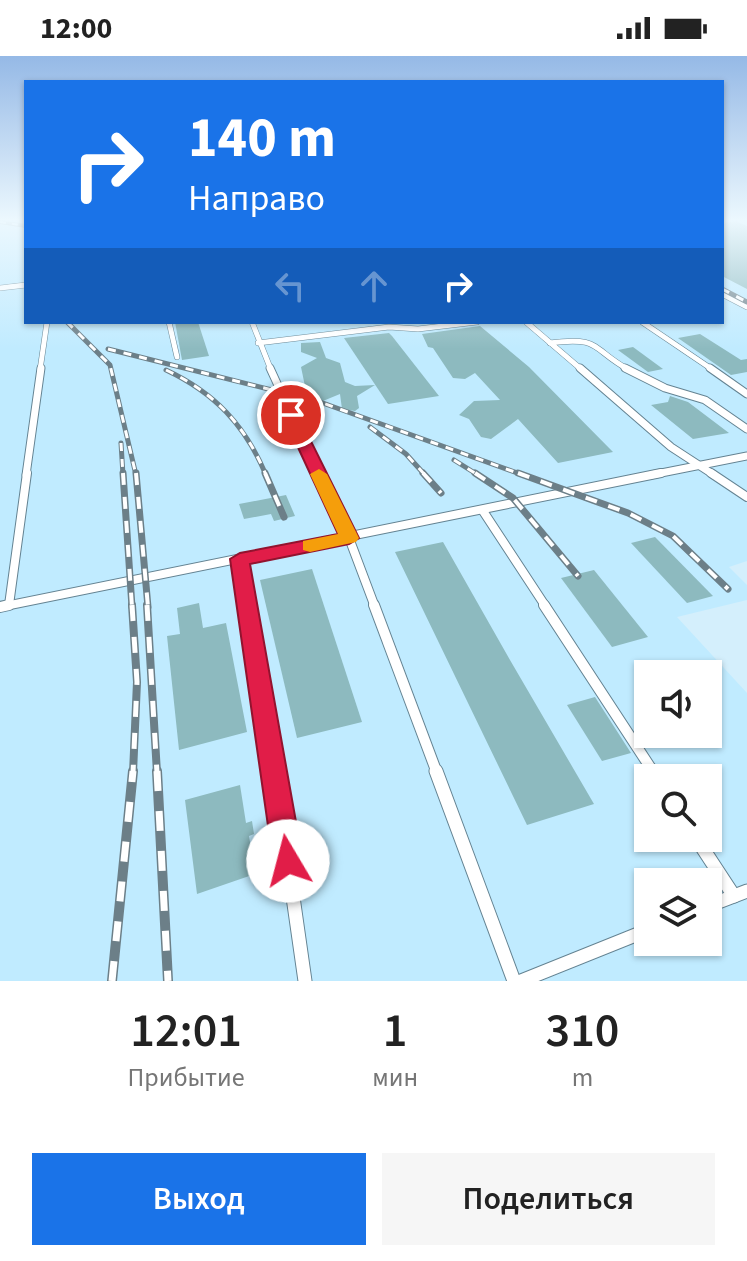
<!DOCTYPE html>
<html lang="ru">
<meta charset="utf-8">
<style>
body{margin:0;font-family:"Source Sans 3",sans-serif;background:#f6f6f6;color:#222;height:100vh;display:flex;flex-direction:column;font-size:30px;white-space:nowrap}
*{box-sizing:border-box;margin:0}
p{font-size:26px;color:#767676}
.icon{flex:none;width:44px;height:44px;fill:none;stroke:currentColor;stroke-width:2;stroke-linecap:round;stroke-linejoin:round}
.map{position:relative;height:925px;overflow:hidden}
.sheet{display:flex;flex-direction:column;background:#fff;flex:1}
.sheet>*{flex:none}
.top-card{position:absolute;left:24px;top:24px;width:700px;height:244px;border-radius:0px;box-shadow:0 2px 6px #0004;background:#1a73e8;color:#fff;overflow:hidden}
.buttons{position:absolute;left:634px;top:604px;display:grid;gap:16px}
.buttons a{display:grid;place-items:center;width:88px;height:88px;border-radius:0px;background:#fff;box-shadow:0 2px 6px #0004;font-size:40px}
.pin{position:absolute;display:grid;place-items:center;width:68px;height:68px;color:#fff;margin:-34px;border:4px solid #fff;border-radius:50%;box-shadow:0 2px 8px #0007}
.me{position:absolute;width:88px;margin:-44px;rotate:352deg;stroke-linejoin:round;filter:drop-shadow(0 0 6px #0008)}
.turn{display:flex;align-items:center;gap:28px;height:168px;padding:0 32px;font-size:36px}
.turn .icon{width:104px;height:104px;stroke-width:2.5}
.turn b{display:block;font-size:56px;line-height:68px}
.lanes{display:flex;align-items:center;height:76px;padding:0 32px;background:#0003;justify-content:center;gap:40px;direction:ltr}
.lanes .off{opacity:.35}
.eta{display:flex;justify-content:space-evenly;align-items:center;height:136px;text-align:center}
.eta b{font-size:48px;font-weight:600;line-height:56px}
.button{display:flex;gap:16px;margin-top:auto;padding:16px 32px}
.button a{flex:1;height:92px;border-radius:0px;background:#1a73e8;color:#fff;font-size:32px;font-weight:600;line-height:92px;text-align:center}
.button a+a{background:#f6f6f6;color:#222}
.status{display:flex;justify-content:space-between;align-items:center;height:56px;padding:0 40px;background:#fff;direction:ltr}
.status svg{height:22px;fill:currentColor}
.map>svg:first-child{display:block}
</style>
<div class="status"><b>12:00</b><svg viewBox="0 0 49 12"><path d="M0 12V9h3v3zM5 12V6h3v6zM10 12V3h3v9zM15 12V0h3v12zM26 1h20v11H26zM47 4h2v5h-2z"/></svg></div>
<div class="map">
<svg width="747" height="925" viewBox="0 0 747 925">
<rect width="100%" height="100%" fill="#d4effc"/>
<!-- built -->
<path fill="#c0ebff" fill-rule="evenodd" d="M0,164H26V266H722V164H747V505L729,511L747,529V544L677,561L747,637V925H0ZM648,618H708V678H648ZM648,722H708V782H648ZM648,826H708V886H648Z"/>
<!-- building -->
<g fill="#8dbabf">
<path d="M736,165L747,170V233L722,220V167Z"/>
<path d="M175,266H198L209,300L182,304Z"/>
<path d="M480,270L529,311L613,396L558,407L518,363L491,383L481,381L469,363L459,359L474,345L500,344L475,317L465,323L453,322L433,292L428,291L422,278Z"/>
<path d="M389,277L392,280L439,340L388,348L344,282Z"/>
<path d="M700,278L741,304L747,303V316L731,319L678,282Z"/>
<path d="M320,286L326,302L340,307L345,326L355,330L375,329L357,340L359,352L355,355L342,353L340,338L318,347L306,335L301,311L317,302L301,296V287Z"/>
<path d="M633,291L663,313L648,316L618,294Z"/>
<path d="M670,340L688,346L729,377L693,383L651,349L668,346Z"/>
<path d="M286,439L295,460L274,465L271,458L244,463L239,448Z"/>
<path d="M655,481L713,540L687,547L631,487Z"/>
<path d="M443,486L510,604L594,748L527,769L395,496Z"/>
<path d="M312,513L362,666L297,682L260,524Z"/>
<path d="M594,514L648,581L612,591L561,522Z"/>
<path d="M199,547L203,572L226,567L247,676L179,694L167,580L180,578L177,552Z"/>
<path d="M595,641L631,697L602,705L567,649Z"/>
<path d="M240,729L246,767L252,765L254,778L249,780L255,818L197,838L185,744Z"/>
</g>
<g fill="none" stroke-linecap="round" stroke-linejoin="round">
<!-- lane-far5 casing -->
<g stroke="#648392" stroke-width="5">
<path id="lane-far5" d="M8,231L26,229"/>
</g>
<!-- lane-far4 casing -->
<g stroke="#648392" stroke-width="6">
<g id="lane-far4">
<path d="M0,232L26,229"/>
<path d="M722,238L747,251"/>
<path d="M169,266L177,301"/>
<path d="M252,266L271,314"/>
<path d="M526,266L582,314"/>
<path d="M642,266L713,314"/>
<path d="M258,287L389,271L418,273L477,266"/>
<path d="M550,287C601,280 591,293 629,314"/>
<path d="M40,314L47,266"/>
</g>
</g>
<!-- lane-far3 casing -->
<g stroke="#648392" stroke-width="9">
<g id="lane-far3">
<path d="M270,312L319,419"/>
<path d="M580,312L671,391L714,419"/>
<path d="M625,312L665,332L705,344L747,373"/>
<path d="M710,312L747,338"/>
<path d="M26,419L41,312"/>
<path d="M651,419L747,400"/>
</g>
</g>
<!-- lane-far2 casing -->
<g stroke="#648392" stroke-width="10">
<g id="lane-far2">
<path d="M318,417L349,482L375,551"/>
<path d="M711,417L747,441"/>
<path d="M483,455L546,551"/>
<path d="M240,503L248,551"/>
<path d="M9,549L27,417"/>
<path d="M0,551L661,417"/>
</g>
</g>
<!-- lane-far1 casing -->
<g stroke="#648392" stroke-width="12">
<g id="lane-far1">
<path d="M248,549L276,717"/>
<path d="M374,549L437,717"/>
<path d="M544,549L654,717"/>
<path d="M0,551L9,549"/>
</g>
</g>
<!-- lane casing -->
<g stroke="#648392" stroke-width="15">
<g id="lane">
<path d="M275,715L305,925"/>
<path d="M436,715L514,925"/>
<path d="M653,715L657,722"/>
<path d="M696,782L734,840"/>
<path d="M708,850L747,835"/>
<path d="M521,925L648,874"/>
</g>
</g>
<!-- lane-far5 -->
<use href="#lane-far5" stroke="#fff" stroke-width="4"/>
<!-- lane-far4 -->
<use href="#lane-far4" stroke="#fff" stroke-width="5"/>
<!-- lane-far3 -->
<use href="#lane-far3" stroke="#fff" stroke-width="7"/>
<!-- lane-far2 -->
<use href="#lane-far2" stroke="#fff" stroke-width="8"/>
<!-- lane-far1 -->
<use href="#lane-far1" stroke="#fff" stroke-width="10"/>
<!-- lane -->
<use href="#lane" stroke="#fff" stroke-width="13"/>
<!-- rail-far4 casing -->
<g stroke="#6c7f88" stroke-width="4">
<path id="rail-far4" d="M0,166L26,170"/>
</g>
<!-- rail-far3 casing -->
<g stroke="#6c7f88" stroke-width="5">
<g id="rail-far3">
<path d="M722,233L747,246"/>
<path d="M67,266L110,309L136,419"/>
<path d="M108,293L320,346L523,419"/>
<path d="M166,314C215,337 245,369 266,419"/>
<path d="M370,371L406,398L425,419"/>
<path d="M121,387L123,419"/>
<path d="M454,404L478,419"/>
</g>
</g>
<!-- rail-far2 casing -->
<g stroke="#6c7f88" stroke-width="7">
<g id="rail-far2">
<path d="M123,417L132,551"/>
<path d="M136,417L148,551"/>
<path d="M265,417L284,461"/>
<path d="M423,417L441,437"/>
<path d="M475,417L513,442L578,520"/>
<path d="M518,417L628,457L673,480L728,533"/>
</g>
</g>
<!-- rail-far1 casing -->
<g stroke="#6c7f88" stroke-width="8">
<g id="rail-far1">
<path d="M132,549L137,626L133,717"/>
<path d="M147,549L157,717"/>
</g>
</g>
<!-- rail casing -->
<g stroke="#6c7f88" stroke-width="10">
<g id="rail">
<path d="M157,715L168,925"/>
<path d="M112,925L133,715"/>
</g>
</g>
<!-- rail-far4 -->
<use href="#rail-far4" stroke="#fff" stroke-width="2" stroke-dasharray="6" stroke-linecap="butt"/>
<!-- rail-far3 -->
<use href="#rail-far3" stroke="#fff" stroke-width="3" stroke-dasharray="8" stroke-linecap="butt"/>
<!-- rail-far2 -->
<use href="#rail-far2" stroke="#fff" stroke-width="4" stroke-dasharray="12" stroke-linecap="butt"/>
<!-- rail-far1 -->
<use href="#rail-far1" stroke="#fff" stroke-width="5" stroke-dasharray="16" stroke-linecap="butt"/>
<!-- rail -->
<use href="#rail" stroke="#fff" stroke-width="7" stroke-dasharray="20" stroke-linecap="butt"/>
</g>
<!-- sky -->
<linearGradient id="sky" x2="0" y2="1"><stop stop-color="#95b9e6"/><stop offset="0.56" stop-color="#ecf8fe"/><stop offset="1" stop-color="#ecf8fe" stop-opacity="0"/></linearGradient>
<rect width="747" height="293" fill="url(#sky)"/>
<!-- route -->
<path fill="#e11d48" stroke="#92132f" stroke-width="2" d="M285,356L298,359L359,482L349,488L250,508L303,805L298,815L288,819L278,815L273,805L230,503L240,497L338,478L283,359Z"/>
<!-- slow -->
<path fill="#f59e0b" d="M319,413L327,418L359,482L356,486L310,496L303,494V485L338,478L310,418Z"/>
</svg>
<div class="buttons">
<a><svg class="icon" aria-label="sound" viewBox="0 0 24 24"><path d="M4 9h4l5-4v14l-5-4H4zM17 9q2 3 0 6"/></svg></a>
<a><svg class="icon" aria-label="search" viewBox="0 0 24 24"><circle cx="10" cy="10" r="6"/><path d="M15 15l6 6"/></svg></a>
<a><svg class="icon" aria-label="layers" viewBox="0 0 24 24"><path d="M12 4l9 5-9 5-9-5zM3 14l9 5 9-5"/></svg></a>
</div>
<div class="pin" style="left:291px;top:359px;background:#d93025"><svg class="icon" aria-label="arrive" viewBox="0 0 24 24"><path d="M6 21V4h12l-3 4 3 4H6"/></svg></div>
<svg class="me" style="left:288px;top:805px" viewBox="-20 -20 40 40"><circle r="19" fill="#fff"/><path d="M0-13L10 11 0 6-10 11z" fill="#e11d48"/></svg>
<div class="top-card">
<div class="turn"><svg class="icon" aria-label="right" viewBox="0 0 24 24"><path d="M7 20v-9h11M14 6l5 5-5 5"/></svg><div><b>140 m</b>Направо</div></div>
<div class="lanes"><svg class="icon off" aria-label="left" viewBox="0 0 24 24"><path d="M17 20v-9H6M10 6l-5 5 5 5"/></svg><svg class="icon off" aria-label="ahead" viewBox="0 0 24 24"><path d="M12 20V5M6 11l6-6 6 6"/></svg><svg class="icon" aria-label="right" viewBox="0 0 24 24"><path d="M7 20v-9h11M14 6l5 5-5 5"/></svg></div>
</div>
</div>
<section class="sheet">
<div class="eta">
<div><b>12:01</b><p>Прибытие</p></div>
<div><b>1</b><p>мин</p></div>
<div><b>310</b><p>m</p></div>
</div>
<div class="button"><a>Выход</a><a>Поделиться</a></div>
</section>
